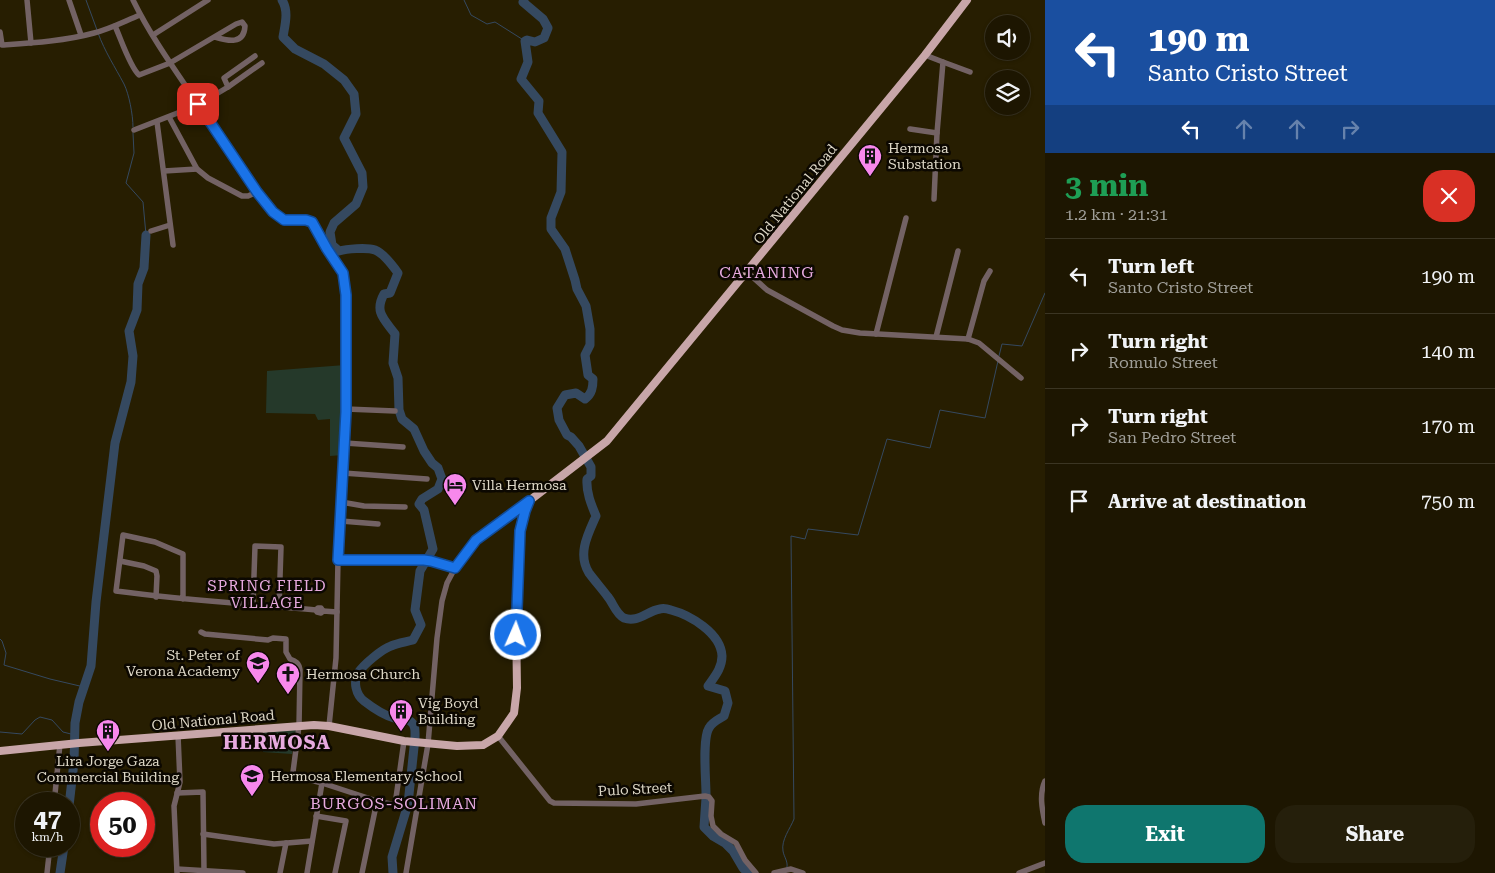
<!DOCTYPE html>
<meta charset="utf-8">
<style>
body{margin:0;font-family:"Roboto Serif",serif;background:#251f0b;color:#f1f3f6;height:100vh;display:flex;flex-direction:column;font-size:19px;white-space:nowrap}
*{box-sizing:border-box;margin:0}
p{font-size:16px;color:#a09f99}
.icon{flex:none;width:28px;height:28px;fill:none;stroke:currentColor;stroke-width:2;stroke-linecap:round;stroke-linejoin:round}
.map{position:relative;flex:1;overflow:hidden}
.details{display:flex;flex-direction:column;background:#1d1601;width:450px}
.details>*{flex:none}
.hud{background:#1a4fa0;color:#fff;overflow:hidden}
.fabs{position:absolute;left:985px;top:15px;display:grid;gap:10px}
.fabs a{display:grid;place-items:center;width:45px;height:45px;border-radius:50%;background:#1d1601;box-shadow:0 1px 4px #0004,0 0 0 1px #3b3523;font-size:25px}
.speed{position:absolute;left:15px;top:792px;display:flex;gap:10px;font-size:25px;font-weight:700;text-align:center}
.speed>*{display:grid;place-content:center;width:65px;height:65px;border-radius:50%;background:#1d1601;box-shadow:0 1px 4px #0004,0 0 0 1px #3b3523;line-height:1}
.speed small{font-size:12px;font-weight:400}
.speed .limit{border:8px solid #d22;background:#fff;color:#111}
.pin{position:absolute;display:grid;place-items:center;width:42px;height:42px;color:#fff;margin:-21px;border-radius:10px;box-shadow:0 2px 8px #0006}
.me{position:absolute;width:55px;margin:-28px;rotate:2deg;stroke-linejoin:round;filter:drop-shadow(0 0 4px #0008)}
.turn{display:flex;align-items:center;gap:18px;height:105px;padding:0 20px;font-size:22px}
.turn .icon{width:65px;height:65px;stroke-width:2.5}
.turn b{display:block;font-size:35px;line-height:42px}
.lanes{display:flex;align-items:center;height:48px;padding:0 20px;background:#0003;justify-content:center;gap:25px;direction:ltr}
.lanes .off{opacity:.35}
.round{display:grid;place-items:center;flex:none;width:52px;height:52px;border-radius:20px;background:#251f0b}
.overview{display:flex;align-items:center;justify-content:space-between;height:85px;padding:0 20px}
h1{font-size:30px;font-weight:700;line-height:38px;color:#1e9e55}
.button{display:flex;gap:10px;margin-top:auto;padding:10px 20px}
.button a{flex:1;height:58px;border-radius:20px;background:#0f766e;color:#fff;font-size:20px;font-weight:700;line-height:58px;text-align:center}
.button a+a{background:#251f0b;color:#f1f3f6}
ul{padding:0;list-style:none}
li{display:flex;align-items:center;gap:15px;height:75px;padding:0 20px;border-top:1px solid #3b3523}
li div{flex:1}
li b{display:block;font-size:19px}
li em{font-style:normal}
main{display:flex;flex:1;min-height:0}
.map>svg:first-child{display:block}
</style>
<main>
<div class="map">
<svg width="1045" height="873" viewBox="0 0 1045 873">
<rect width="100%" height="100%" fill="#271e01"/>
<!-- green -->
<g fill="#25392a">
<path d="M345,365L343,455L330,456V419L318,420L315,414L266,413L267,371Z"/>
<path d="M296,730L292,754L263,752V731Z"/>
</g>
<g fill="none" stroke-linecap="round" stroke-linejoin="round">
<!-- stream -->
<g stroke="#354960" stroke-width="1">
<path d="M86,0L97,30"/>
<path d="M464,0L471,15L487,24L495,22L525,41"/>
<path d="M98,33C105,52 115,67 124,84C129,94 133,115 133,127"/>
<path d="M133,133L134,153L126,183L143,202L146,235"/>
<path d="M999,356L1002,344L1022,346L1045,293"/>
<path d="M0,639L2,641L6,653L4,665L50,679L84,687"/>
<path d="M0,732L22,734L35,720L40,717L52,720L63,732L75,735"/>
<path d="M787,867C788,861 784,857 783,851C781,840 790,829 794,819L791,536L805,539L808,529L858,535L887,439L930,448L940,410L985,418L998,361"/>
</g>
<!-- river -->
<g stroke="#354960" stroke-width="9">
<path d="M282,0C289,11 285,25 283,37L295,49L324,64L344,80L354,94L356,114L344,138L362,173L363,187L356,204L334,223L330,232L332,245L339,251C346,249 367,247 375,250C383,253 393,266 398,273L390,293L384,294C374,312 384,319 395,334L393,363L398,378L399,410L402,419L414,429L424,451L432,463L438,468L442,479L438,489L422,499L419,504L424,510L433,549L420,571L415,610L421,625L413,640C406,642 398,643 391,646C382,649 363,665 358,673C353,682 356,695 364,701C373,708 383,715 394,718C399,719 405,718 410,721C416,725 415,731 415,738L408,804L392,857L393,873"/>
<path d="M524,0L523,2L543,19L548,28L544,38L535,42L527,40L525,41L528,62L521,79L539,101L538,113L562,152L561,192L551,218V229L565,249L575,280L577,289L586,306L590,329V345L585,355L588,375L593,379C593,387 592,394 585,399L576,393L565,395L557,408L559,420L567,435L571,437L579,446L591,467V476L587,479C586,492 591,504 596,516C588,534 577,554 589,573C595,581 602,589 608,597C613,603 616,614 624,618C638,623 647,611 660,609C663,608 668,609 671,610C690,615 721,633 722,656C722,668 715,676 708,686L725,691L728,703L724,716C719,719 712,722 709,728C702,739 706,780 706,794"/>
<path d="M706,798L704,827L713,836L725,843L733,851L743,868L748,873"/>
<path d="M69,806L74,762L75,723L79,702L91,666L96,602L115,443L131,382L133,356L129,331L137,310L138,284L144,268L146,235"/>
<path d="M60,873L64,846"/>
</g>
<!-- minor -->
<g stroke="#736264" stroke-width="5.5">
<path d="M27,0L31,43"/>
<path d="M69,0L81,35"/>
<path d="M133,0C152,39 178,74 202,110C224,144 246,179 272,210C287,229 297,213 310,221C315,224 317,232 320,237C326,249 337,260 342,272C345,279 346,287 347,295L345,443L338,560L336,658L329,726"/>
<path d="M115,26C121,39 130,67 139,75L170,63L236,24L242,22L245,26C244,45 228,41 215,37"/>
<path d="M0,32L2,45C31,43 65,41 94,33C110,29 125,21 140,15"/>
<path d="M153,35L208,0"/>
<path d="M925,55L943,62L937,133L934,199"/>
<path d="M943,62L970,72"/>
<path d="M228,87L262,63"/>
<path d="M169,117L197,169L208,178L242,196H248L257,192"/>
<path d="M157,122L173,245"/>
<path d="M910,129L937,133"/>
<path d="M134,130L198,105L228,87L224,78L255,56"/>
<path d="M164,171L197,169"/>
<path d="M151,231L170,225"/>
<path d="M747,272L767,290L833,326L842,330L860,333L968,339L979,343L1021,378"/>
<path d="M876,334L906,218"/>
<path d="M936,337L958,251"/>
<path d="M968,339L984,281L990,271"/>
<path d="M346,409L395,411"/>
<path d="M345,443L403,447"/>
<path d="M343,473L427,479"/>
<path d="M341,502L364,506L405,507"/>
<path d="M341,521L378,524"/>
<path d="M338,560H424L431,561L455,568"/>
<path d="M120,561L144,566L156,571L157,576L156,597"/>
<path d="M183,599V554L155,542L123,535L116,591C183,600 249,604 316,610L318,608H321L323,611"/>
<path d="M253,605L255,546L281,547L279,607"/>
<path d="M316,610L317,612L321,613L323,611L337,612"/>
<path d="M201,632L205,634L268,640L273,638L286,639V652L290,659C296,661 299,663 300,670L299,726L293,772L295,776L322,783L377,801L395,805L404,741"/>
<path d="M498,736L550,801L554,803L636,804L705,796L709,797L712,801L711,816L713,826L721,834L736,843L745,860L756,873"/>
<path d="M1045,781C1039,794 1042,809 1045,823"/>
<path d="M177,793L203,792L204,870"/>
<path d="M54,804L60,744"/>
<path d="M316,816L346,821L335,873"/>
<path d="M203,834L274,844L312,841"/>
<path d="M177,869L243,873"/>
<path d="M47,873L50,846"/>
<path d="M177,873L174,806L180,782L178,735"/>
<path d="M280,873L286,843"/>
<path d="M307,873L322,783"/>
<path d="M362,873L377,801"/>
<path d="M406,873L428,744L437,638L442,601L447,583L455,568L477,540L529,502"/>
<path d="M774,873L791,869L803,873"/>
<path d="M1019,873L1045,863"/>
</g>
<!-- major -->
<path stroke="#c8a6a9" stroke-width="8" d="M0,751L79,743L314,725L329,726L404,741L457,746L483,745L498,736L514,713L517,688L516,619L521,531L525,511L529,501L607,441L925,55L967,0"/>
</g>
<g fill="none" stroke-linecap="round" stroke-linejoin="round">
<!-- route casing -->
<g stroke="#114b97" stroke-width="12">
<path id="route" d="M198,104L257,192L273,212L284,220H306L312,222L327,249L343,273L346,295V412L338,560H424L431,561L455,568L476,540L529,501L525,511L520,531L516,635"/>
</g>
<!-- route -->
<use href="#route" stroke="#1a73e8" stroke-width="9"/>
</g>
<!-- icons -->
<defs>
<g id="building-pin" transform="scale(1.25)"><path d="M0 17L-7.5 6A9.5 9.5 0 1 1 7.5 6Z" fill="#f788ec" stroke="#0c0801"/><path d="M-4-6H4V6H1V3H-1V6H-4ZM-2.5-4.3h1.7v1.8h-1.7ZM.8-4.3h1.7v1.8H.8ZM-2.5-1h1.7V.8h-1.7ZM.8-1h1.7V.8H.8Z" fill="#111"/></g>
<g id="hotel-pin" transform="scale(1.25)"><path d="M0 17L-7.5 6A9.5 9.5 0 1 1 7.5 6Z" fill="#f788ec" stroke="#0c0801"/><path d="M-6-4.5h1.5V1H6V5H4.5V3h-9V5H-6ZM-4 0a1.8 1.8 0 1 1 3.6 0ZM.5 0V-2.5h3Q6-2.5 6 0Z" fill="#111"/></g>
<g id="school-pin" transform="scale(1.25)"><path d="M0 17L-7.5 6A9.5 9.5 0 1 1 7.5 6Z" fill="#f788ec" stroke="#0c0801"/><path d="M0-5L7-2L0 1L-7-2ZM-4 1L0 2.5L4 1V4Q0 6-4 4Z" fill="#111"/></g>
<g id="church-pin" transform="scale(1.25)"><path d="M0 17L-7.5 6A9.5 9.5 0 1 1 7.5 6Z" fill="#f788ec" stroke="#0c0801"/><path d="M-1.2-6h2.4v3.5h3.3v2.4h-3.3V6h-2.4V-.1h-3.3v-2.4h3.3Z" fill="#111"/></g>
</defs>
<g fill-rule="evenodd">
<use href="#building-pin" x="870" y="156"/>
<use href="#hotel-pin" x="455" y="485"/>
<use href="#school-pin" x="258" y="663"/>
<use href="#church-pin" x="288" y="674"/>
<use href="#building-pin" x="401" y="711"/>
<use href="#building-pin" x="108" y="731"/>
<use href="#school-pin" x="252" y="776"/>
</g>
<g text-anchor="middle" stroke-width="5" stroke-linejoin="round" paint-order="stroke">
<!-- poi labels -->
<g font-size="14" fill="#ddd7c6" stroke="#0c0801" text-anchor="start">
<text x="888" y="153">Hermosa<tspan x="888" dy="16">Substation</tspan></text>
<text x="472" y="490">Villa Hermosa</text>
<text x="240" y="660" text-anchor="end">St. Peter of<tspan x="240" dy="16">Verona Academy</tspan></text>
<text x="306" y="679">Hermosa Church</text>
<text x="418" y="708">Vig Boyd<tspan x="418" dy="16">Building</tspan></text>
<text x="108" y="766" text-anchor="middle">Lira Jorge Gaza<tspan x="108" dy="16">Commercial Building</tspan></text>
<text x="270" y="781">Hermosa Elementary School</text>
</g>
<!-- street labels -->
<g font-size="14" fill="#ddd7c6" stroke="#0c0801">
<text transform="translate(795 194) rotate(-51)" y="5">Old National Road</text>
<text transform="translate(213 720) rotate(-5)" y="5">Old National Road</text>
<text transform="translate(635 789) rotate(-3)" y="5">Pulo Street</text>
</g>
<!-- neighbourhood labels -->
<g font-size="15" letter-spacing="1" fill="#e7aadf" stroke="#0c0801">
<text x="267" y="591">SPRING FIELD<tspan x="267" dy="17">VILLAGE</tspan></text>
</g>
<!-- quarter labels -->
<g font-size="16" letter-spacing="1" fill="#e7aadf" stroke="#0c0801">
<text x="767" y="278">CATANING</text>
<text x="394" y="809">BURGOS-SOLIMAN</text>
</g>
<!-- district labels -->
<g font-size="19" font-weight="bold" letter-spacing="1" fill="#e7aadf" stroke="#0c0801">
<text x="277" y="749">HERMOSA</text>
</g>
</g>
</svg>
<div class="fabs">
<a><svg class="icon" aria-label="sound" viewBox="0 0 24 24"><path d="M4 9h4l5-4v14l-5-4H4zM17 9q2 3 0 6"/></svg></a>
<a><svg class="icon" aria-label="layers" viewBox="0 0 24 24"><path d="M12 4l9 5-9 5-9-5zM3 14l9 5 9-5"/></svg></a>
</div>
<div class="speed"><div>47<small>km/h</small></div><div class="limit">50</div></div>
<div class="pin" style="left:198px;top:104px;background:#d93025"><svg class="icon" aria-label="arrive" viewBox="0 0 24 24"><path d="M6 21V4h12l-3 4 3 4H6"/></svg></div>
<svg class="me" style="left:516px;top:635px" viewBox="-20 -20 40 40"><circle r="17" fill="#1a73e8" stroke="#fff" stroke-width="3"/><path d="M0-11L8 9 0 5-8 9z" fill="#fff"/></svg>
</div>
<section class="details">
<div class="hud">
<div class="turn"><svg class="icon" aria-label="left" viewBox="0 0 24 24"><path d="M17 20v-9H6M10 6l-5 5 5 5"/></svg><div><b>190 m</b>Santo Cristo Street</div></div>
<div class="lanes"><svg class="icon" aria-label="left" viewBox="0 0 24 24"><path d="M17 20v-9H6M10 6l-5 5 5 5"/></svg><svg class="icon off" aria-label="ahead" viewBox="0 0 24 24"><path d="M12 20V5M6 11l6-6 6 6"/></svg><svg class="icon off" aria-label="ahead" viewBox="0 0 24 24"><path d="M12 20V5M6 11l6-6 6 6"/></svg><svg class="icon off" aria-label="right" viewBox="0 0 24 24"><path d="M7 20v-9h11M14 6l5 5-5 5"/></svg></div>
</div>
<div class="overview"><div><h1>3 min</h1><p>1.2 km · 21:31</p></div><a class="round" style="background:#d93025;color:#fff"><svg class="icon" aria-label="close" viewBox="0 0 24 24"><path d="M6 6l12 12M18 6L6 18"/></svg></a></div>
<ul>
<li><svg class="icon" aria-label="left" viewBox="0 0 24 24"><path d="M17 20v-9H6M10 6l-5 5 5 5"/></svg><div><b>Turn left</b><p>Santo Cristo Street</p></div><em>190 m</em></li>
<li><svg class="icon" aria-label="right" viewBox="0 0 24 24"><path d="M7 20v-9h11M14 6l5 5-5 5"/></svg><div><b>Turn right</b><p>Romulo Street</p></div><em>140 m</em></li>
<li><svg class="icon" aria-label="right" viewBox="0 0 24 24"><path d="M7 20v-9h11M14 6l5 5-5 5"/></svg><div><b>Turn right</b><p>San Pedro Street</p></div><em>170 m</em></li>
<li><svg class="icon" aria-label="arrive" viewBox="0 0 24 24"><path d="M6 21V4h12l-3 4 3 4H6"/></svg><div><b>Arrive at destination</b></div><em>750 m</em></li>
</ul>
<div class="button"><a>Exit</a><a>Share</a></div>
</section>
</main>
